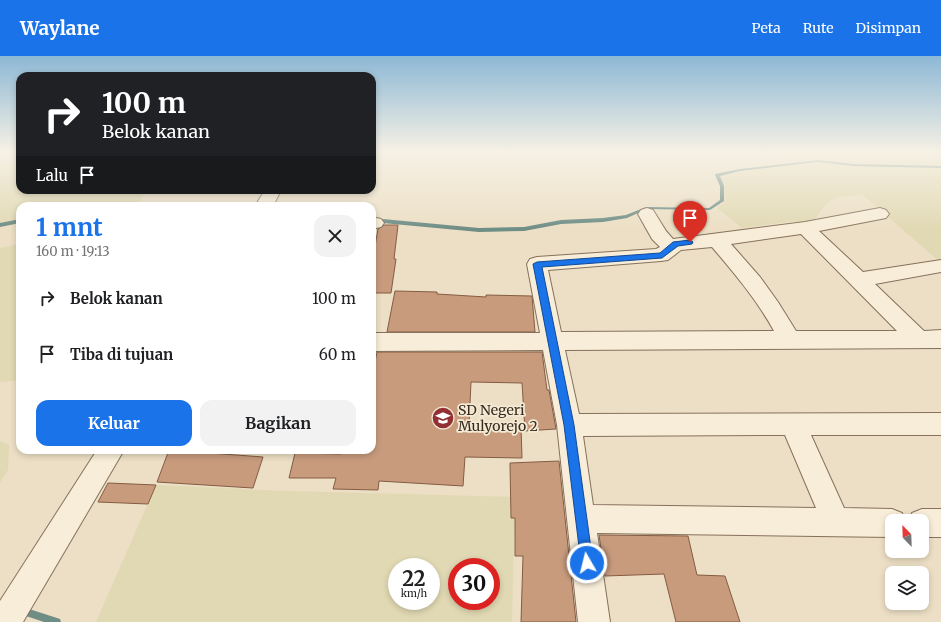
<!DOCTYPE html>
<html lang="id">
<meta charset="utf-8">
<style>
body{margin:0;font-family:Merriweather,serif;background:#f2f2f2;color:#202124;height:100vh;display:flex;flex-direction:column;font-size:15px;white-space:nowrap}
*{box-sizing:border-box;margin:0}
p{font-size:13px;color:#757577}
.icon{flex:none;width:22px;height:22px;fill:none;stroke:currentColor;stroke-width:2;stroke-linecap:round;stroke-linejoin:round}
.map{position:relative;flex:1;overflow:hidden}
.panel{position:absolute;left:16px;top:146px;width:360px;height:252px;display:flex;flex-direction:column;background:#fff;border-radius:12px;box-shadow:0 2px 6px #0003}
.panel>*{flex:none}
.guide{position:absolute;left:16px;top:16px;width:360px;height:122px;border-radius:12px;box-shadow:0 2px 6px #0003;background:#202124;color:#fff;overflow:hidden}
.needle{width:26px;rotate:337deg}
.controls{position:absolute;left:885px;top:458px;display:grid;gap:8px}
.controls a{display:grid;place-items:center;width:44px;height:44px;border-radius:8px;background:#fff;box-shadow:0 2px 6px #0003;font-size:20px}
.speed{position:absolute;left:388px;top:502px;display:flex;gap:8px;font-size:20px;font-weight:700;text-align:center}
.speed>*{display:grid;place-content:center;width:52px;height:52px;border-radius:50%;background:#fff;box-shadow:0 2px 6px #0003;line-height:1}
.speed small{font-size:10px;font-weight:400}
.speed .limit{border:6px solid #d22;background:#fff;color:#111}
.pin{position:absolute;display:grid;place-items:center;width:34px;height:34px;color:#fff;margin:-41px -17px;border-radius:50% 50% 50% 0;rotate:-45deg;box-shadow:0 0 4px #0007}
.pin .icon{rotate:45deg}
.me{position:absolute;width:44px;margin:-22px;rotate:352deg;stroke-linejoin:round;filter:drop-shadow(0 0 3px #0008)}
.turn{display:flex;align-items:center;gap:14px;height:84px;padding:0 20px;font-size:18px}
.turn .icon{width:52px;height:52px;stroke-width:2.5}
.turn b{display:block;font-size:28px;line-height:34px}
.then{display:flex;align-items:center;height:38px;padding:0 20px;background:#0003;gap:8px;font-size:15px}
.round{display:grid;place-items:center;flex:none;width:42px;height:42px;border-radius:12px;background:#f2f2f2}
.headline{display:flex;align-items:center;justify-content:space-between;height:68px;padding:0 20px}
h1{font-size:24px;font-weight:700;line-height:30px;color:#1a73e8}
.action{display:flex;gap:8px;margin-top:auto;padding:8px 20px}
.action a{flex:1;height:46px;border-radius:12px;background:#1a73e8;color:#fff;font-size:16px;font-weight:700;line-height:46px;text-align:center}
.action a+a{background:#f2f2f2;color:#202124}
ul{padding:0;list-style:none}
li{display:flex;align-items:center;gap:12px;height:56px;padding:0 20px}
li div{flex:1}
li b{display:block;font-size:15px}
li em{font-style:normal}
header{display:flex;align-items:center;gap:24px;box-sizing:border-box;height:56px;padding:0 20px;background:#1a73e8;color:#fff}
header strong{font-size:19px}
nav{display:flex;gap:22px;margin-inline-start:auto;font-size:14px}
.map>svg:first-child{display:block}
</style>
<header>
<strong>Waylane</strong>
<nav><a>Peta</a><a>Rute</a><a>Disimpan</a></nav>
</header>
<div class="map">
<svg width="941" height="566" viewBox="0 0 941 566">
<rect width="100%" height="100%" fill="#ecdfc5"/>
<!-- farmland -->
<g fill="#e1d9b3" fill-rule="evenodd">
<path d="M0,95H20V134H147L136,150H20V166L0,169Z"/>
<path d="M784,95H941V207L862,138L835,142L825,149L813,166L798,168L794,165L742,172L717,152L725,146L724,129L720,120L743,115L822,106L818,103L783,106L782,98Z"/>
<path d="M20,188V324L0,326V192Z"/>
<path d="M0,385L9,389L8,414L0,427Z"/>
<path d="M156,429L287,435L515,441L512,566H96ZM397,511H431V545H397ZM457,511H491V545H457Z"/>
</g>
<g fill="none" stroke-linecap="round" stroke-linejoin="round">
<!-- stream -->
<g fill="#6e8d85" fill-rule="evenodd">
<path d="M818,104L853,108L941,110V112L853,110L818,106L740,115L720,120L724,130V145L710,154L647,153L627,162L603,166L561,168L524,175L479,176L372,166V162L479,172L524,171L561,164L603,162L626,159L646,151L709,152L720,144V130L715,119V118L740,113Z"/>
<path d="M20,163V167L0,171V167Z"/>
<path d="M26,552L57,562L60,563L61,566H44L23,559L22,556L23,553Z"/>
</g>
</g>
<!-- building -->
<g fill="#c89b7d" stroke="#845c43">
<path d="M384,169H398L394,203H396L391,237H372V207L378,173Z"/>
<path d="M395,235L437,236V238L486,241V239L532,240L535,276H387Z"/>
<path d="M377,296H542L547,334H549L556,373L525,375L522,327L471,326L469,368L521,371L522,402L465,401L463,430L379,425L378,434L333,433L336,422H289L295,397L341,398L342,394H372V321Z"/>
<path d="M169,394L263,401L253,432L157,426Z"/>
<path d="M559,405L576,566H521L523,500H515V462H511L510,407Z"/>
<path d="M108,427L156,429L148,448L98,446Z"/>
<path d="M599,479L688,480L697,519L725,520L740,566H676L664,518L605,520Z"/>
</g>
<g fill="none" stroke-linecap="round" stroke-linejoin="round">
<!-- minor casing -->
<g stroke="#86715c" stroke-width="2">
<g id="minor">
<path d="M265,134H281L273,150H255Z"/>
<path d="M647,152L653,154L666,175L673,183L805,166L880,152L886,154L889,158L886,162L819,175L863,216L941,204V216L875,228L924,275L941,274V292L565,294L579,358L941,357V379H811L844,452L892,453L902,457L905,465H892V481L597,477L610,566H578L557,369L543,294L372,295V277H540L527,208L530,203L537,201L656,193L660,191L652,183L638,158L641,154ZM801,178L897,275H796L778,246L760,221L731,188ZM712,191C735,218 757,244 774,275L561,276L548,214L661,205L668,204L681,194ZM785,379L816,452L593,449L583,380Z"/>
<path d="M372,161L381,163L384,167L381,171L372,173Z"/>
<path d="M97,394H124L23,566H0V545Z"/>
<path d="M922,453H941V481H922V465H909L912,457Z"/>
</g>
</g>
<!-- minor -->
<use href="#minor" fill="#f7edd8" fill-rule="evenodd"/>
</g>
<!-- sky -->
<linearGradient id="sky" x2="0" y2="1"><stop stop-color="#8db8d5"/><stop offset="0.55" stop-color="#f6f1e5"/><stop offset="1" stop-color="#f6f1e5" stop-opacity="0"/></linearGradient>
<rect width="941" height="174" fill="url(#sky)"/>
<!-- route -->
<path fill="#1a73e8" stroke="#114b97" d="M690,184L693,186L692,188L678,190L662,202L542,211L574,369L593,507L591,511L587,513L582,511L581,507L564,369L533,208L537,206L660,197L673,186Z"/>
<!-- icons -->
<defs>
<g id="school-disc" transform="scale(1.15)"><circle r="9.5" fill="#912f32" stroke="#f4ead4"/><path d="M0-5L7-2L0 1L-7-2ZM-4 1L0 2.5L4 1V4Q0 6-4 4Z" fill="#fff"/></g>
</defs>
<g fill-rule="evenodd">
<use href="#school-disc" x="443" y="362"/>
</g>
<g text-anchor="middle" stroke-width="3.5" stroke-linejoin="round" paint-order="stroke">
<!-- poi labels -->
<g font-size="14" fill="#372a1f" stroke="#f4ead4" text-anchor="start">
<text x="458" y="359">SD Negeri<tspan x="458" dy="16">Mulyorejo 2</tspan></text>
</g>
</g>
</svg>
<div class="controls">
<a><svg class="needle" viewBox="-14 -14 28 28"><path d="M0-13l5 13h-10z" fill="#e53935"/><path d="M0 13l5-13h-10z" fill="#757577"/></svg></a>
<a><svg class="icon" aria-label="layers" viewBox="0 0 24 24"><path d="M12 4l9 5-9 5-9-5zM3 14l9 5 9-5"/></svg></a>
</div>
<div class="speed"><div>22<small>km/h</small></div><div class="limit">30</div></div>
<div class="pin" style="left:690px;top:186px;background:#d93025"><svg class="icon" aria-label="arrive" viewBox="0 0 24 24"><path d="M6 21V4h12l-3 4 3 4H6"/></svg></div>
<svg class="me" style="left:587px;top:507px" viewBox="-20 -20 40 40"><circle r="17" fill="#1a73e8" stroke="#fff" stroke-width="3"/><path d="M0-11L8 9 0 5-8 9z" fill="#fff"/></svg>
<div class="guide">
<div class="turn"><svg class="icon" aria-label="right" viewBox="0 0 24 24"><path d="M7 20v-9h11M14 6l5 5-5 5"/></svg><div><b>100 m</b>Belok kanan</div></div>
<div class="then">Lalu<svg class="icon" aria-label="arrive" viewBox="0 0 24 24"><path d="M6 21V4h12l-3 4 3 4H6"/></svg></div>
</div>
<section class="panel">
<div class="headline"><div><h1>1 mnt</h1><p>160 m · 19:13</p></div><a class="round"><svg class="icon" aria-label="close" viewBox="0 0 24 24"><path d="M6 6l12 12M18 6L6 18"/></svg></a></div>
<ul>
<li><svg class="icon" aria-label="right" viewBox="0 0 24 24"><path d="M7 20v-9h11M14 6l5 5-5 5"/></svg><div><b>Belok kanan</b></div><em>100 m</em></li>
<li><svg class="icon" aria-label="arrive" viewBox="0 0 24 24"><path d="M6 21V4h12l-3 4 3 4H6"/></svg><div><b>Tiba di tujuan</b></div><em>60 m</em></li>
</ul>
<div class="action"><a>Keluar</a><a>Bagikan</a></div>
</section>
</div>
